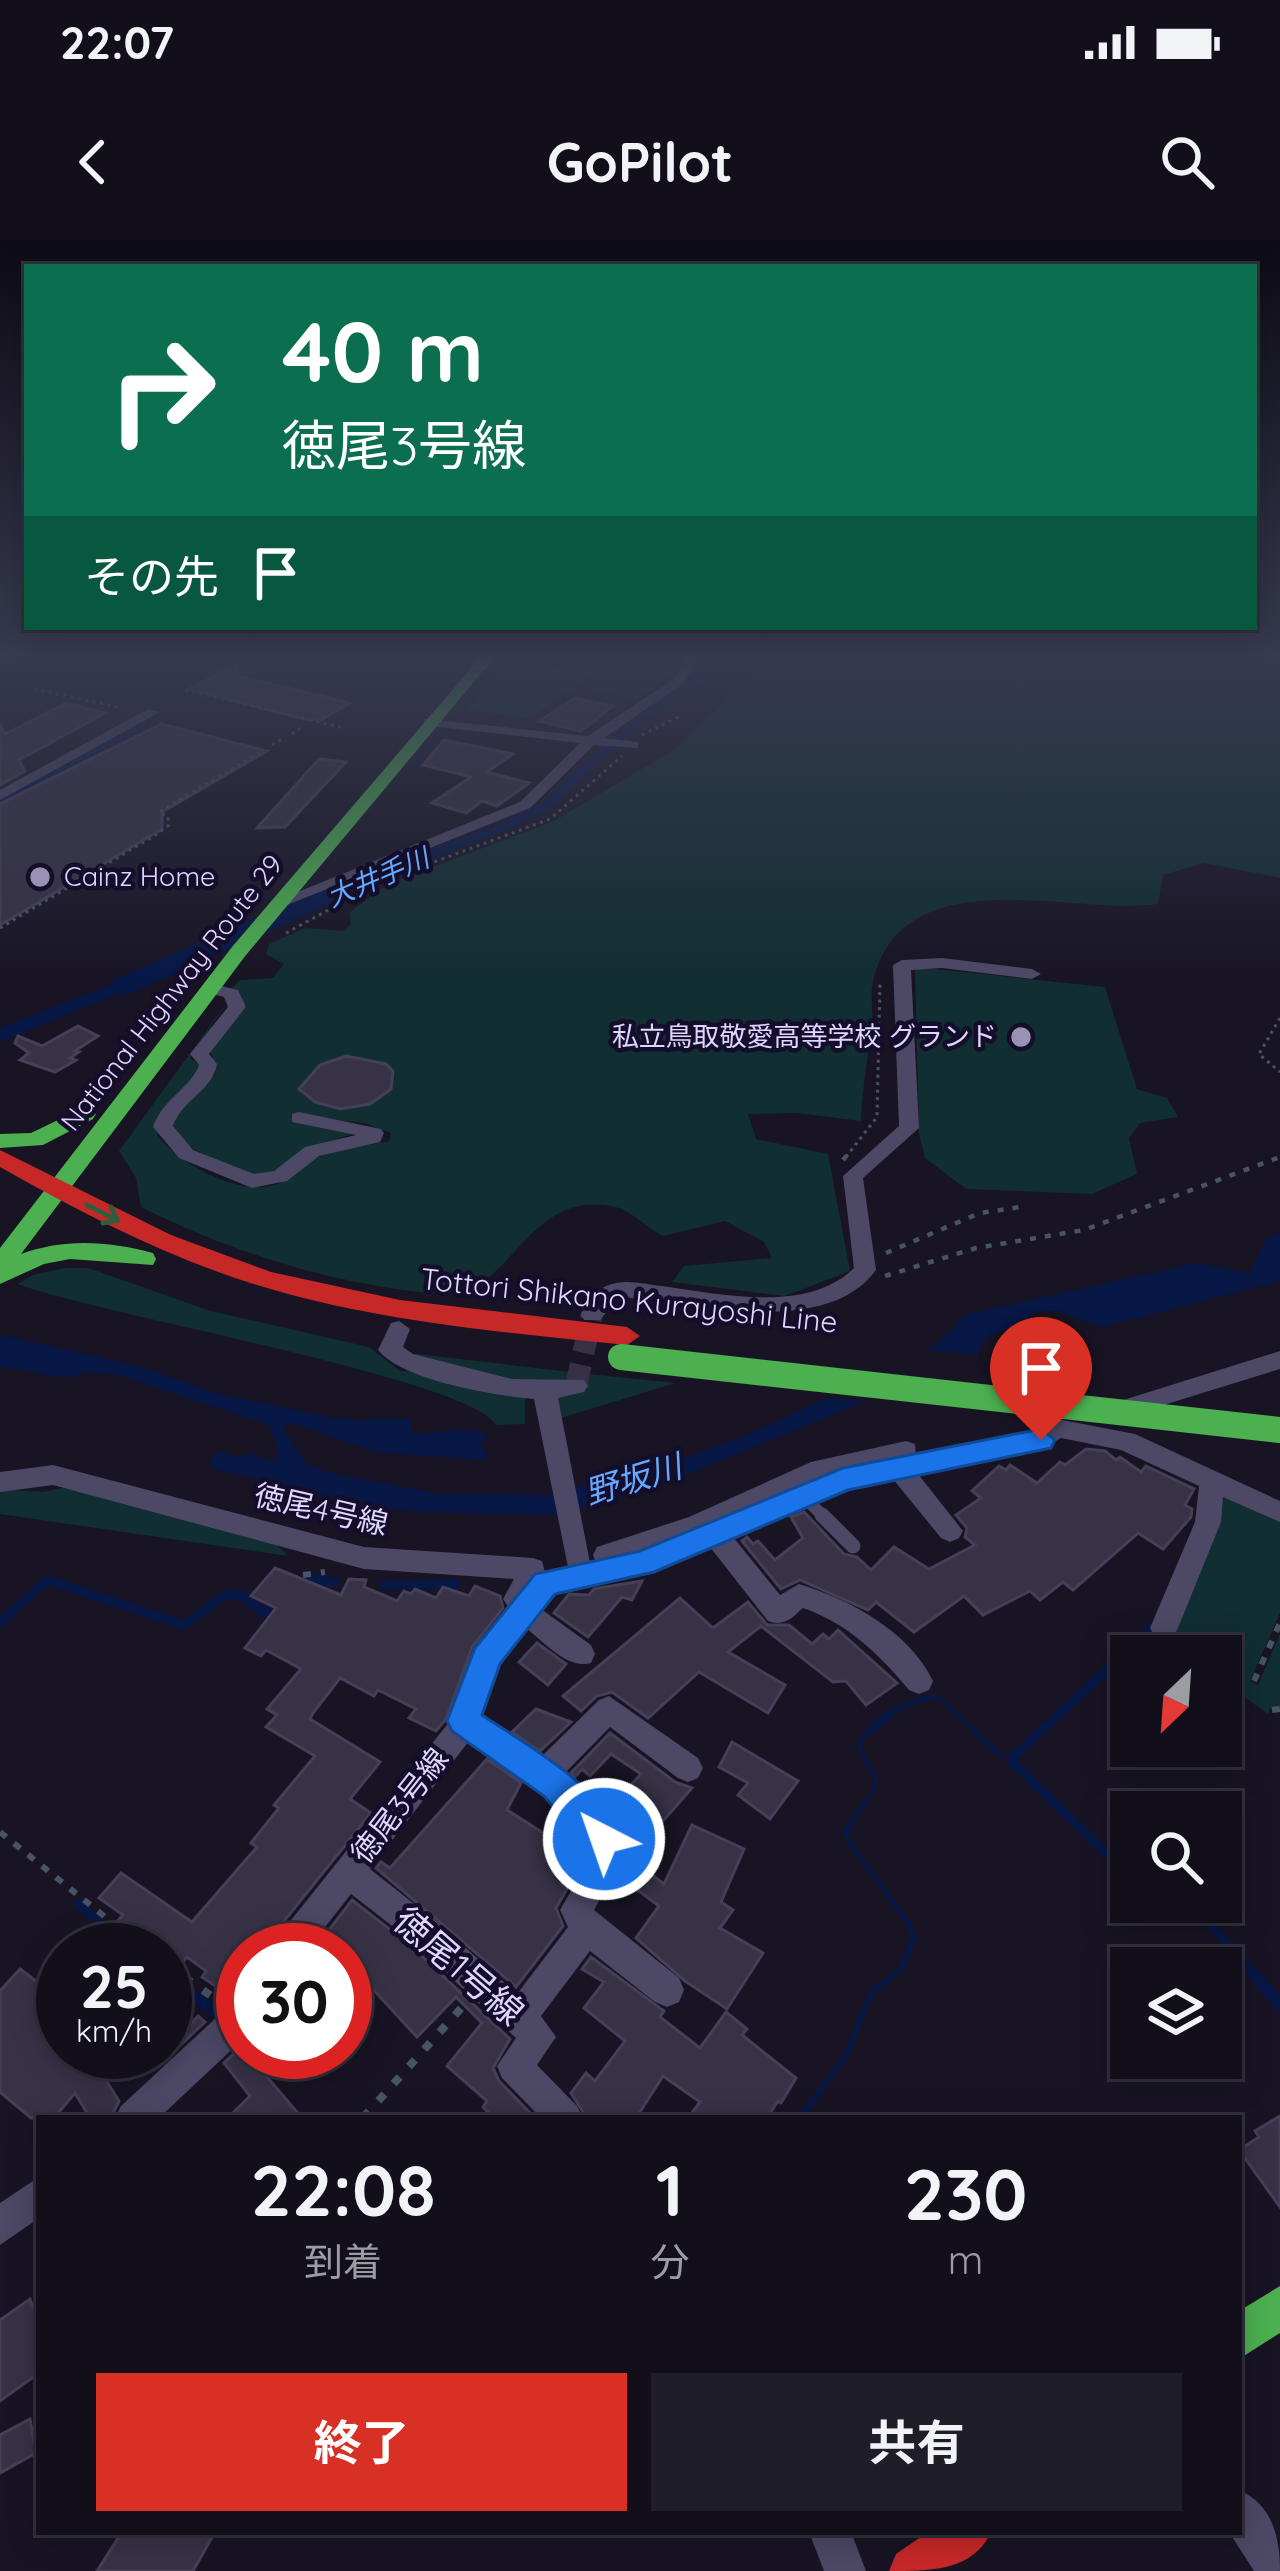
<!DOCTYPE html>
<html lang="ja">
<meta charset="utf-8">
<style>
body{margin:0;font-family:Quicksand,"Noto Sans JP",sans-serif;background:#1f1d28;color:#f1f3f6;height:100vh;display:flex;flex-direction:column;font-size:45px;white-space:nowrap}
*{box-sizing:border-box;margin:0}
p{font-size:39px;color:#9c9ca3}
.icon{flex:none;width:66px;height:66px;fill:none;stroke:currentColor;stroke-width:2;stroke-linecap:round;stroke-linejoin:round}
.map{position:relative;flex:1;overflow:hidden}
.side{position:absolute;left:36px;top:1875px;width:1206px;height:420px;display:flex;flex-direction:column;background:#120f1b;border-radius:0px;box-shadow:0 6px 30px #0003,0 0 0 3px #312f3a}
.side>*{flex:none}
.banner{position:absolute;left:24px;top:24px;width:1233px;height:366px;border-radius:0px;box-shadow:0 6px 30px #0003,0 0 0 3px #312f3a;background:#0b6e4f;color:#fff;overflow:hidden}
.needle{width:78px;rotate:205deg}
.buttons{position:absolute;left:1110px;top:1395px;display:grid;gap:24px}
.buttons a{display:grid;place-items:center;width:132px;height:132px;border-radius:0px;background:#120f1b;box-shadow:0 6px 30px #0003,0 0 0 3px #312f3a;font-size:60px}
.speed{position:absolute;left:36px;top:1683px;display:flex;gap:24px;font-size:60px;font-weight:700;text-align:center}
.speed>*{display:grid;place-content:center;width:156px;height:156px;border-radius:50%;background:#120f1b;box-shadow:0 6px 30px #0003,0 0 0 3px #312f3a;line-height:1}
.speed small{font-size:30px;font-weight:400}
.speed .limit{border:18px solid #d22;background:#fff;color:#111}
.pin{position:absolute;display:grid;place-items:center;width:102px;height:102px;color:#fff;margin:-123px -51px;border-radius:50% 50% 50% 0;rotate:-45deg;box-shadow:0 0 12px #0007}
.pin .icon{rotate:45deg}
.me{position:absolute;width:132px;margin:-66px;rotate:319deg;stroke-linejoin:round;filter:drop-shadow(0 0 9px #0008)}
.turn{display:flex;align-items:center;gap:42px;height:252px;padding:0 60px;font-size:54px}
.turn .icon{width:156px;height:156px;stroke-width:2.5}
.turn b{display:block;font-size:84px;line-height:102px}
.then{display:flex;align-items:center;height:114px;padding:0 60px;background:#0003;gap:24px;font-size:45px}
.eta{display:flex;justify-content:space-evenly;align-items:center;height:204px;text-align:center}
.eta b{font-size:72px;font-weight:700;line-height:84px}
.primary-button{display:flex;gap:24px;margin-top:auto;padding:24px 60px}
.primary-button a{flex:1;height:138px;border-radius:0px;background:#d93025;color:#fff;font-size:48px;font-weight:700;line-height:138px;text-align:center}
.primary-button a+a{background:#1f1d28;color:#f1f3f6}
.status{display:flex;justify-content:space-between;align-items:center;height:84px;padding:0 60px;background:#120f1b;direction:ltr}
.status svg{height:33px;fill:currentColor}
header{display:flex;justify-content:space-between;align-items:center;height:156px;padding:0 60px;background:#120f1b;font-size:54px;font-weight:700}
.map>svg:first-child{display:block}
</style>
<div class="status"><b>22:07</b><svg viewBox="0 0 49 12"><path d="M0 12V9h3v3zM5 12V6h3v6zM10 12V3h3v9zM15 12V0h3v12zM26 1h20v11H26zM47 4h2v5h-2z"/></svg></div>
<header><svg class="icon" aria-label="back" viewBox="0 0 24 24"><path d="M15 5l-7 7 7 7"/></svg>GoPilot<svg class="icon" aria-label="search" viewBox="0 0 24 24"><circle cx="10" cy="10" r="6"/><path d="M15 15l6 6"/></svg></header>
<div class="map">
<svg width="1280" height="2331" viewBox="0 0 1280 2331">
<rect width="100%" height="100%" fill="#181424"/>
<!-- green -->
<g fill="#112e32">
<path d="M529,413H624L531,478L467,470L502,429L538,438L565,423Z"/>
<path d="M630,413H680L669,437L638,459L581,447Z"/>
<path d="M773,413H1280V638L1204,623L1163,635L1158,664C1119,669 1085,663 1047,661C974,657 892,659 873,742C870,754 873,768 872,779C869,814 862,847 861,881L797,873L748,874L756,899L828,914L850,1031L785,1056L672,1042L684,1026L772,1018L764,1002L725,981L663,996C648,989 631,970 615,967C535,949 518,1035 458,1055C351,1050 236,1015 141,967L136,938L119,911L229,760L190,818L203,828V833C179,851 159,863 157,895C179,924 238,956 275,945C291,940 300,926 314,919C335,908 366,906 389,901L391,893L364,883L297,876L363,891L307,908L269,934L246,935L189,907L173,891C175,862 199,853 216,833L210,808L247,767L232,748L240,740L273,738L284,724L266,714L269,704L305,688L344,691L351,684L350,672L390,643L554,581L679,507Z"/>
<path d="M915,727L1105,747L1137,849L1167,858L1178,877L1140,883L1129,898L1137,934L1092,954L966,949L925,918L919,894Z"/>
<path d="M65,1028H88L211,1071L369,1107L400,1131L430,1132L525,1158V1184L496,1185C472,1139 92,1073 18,1044L33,1035Z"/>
<path d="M407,1114H417L571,1132L565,1141L526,1146Z"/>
<path d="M588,1134L676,1143L554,1180L550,1158L587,1150Z"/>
<path d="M72,1246L274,1302L288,1316L0,1274V1249L43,1252Z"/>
<path d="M1219,1252L1280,1278V1373L1250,1441L1258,1445L1280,1394V1466L1270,1468L1268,1474L1221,1440V1416H1188L1166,1399Z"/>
</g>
<!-- water -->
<g fill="#071847">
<path d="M706,413H720L718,423L704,440L636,489L547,571L501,593L371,639L303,674L299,665L399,619L492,588L545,561L618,493L692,440Z"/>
<path d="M173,720L174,731L0,802V788Z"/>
<path d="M1280,993V1041L1103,1087L1056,1071L1034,1072L1022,1087C1000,1091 983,1092 977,1116L656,1247L553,1275L415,1272L364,1265L210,1228L213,1216L220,1211L235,1217L256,1213L260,1219H276L278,1210L269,1185L119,1135L85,1132L65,1138L0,1126V1096L11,1097L145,1128L219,1154L343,1180L412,1179V1194L467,1190L487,1193L481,1207L488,1214L484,1220L375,1212L299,1185L286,1184L284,1191L307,1225L334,1234L439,1254L545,1255L657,1229L761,1189L936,1104L968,1074L1197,1023L1250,1033L1266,999Z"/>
<path d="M931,1454L940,1456L1009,1520L999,1517L938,1459L908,1465L863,1500L861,1509L877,1535L878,1547L849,1591L850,1600L914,1687L915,1703L904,1730L874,1754L847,1819L804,1878H796L843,1816L870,1749L898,1729L910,1701L908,1687L846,1602L843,1591L874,1546L873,1535L856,1508C868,1476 900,1463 931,1454Z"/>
</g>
<!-- pier -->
<path fill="#181424" d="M910,1108L983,1116L979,1122L872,1163L813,1156Z"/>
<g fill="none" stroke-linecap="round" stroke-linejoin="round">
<!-- stream-far2 -->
<g stroke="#071847" stroke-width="4.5">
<path d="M356,432L385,413"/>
<path d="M430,506L435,501"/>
<path d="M415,525L421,517"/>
<path d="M0,563L161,475"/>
</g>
<!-- stream-far1 -->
<g stroke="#071847" stroke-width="9">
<path d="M384,1345L456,1344"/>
<path d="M299,1347L311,1338L336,1343"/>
<path d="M0,1383L47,1340L184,1385L226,1354L243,1356L265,1374L277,1362"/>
<path d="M1011,1519L1155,1385"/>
<path d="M1011,1521L1131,1637"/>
<path d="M1173,1662L1209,1683L1259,1740"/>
<path d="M78,1664L133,1710"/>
<path d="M165,1736L171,1740"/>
</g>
<!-- stream -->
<g stroke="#071847" stroke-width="12">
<path d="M167,1737L225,1779"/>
<path d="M1256,1737L1280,1765"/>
</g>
<!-- river -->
<path fill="#071847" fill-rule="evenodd" d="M351,636L365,644L361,650L135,752L124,755L109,746L113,740Z"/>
</g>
<!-- building -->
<g fill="#373246" stroke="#453f58" stroke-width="3">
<path d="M238,424L235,435L350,463L321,480L304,479L189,449Z"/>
<path d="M575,458L613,466L581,491L539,481Z"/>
<path d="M66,463L105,473L19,520L25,531L0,545V484L5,494Z"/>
<path d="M161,484L267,511L162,572V589L0,685V564Z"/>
<path d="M444,500L513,514L487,532L529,543L497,566L482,561L466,573L432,563L471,537L423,525Z"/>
<path d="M319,519L346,522L285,587L257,588Z"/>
<path d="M78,786L98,796L75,811L79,812L70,818L76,820L55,832L20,820L29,813L15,803L18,796L42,806Z"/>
<path d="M346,816L386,824L393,831L391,849L370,864L340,869L315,862L299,849L320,825Z"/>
<path d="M1086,1209L1105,1211L1116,1220L1120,1217L1141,1232L1146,1226L1194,1249L1185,1265L1192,1269L1191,1277L1163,1309L1138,1293L1073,1350L1063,1342L1040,1360L1030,1351L983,1375L964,1356L914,1392L876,1362L868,1370L800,1340L781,1349L742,1301L747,1297L753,1304L758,1301L775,1320L803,1298L791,1277L804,1272L844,1314L857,1317L871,1330L894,1307L929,1329L975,1305L965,1297L967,1288L956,1275L981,1258L972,1251L999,1226L1006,1230L1010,1225L1037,1243L1060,1222L1065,1225Z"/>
<path d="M275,1328L341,1355L349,1339L366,1340L364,1347L397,1361L404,1351L411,1354L415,1349L436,1358L443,1347L469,1356L475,1346L500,1356L503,1368L472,1407L446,1479L436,1491L409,1478L416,1469L378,1450L374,1456L340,1438L313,1473L310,1479L380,1522L350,1559L371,1573L272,1696L267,1710H243V1755L234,1758L202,1737L206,1731L187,1717L181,1724L117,1682L123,1675L99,1658L121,1633L192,1682L257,1607L251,1603L279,1568L274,1565L315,1516L266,1487L277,1475L267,1469L301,1429L266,1410L261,1416L245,1408L276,1368L251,1356Z"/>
<path d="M642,1341L632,1360L622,1357L588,1397L554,1373L569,1354L589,1355L594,1349Z"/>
<path d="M680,1358L713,1388L748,1362L767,1385H789L812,1404L823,1394L829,1399L838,1390L897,1443L866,1465L846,1441L833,1442L761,1386L728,1412L785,1445L768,1473L699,1432L648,1478L612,1452L597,1456L581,1471L563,1456Z"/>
<path d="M537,1403L566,1424L548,1445L519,1422Z"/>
<path d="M536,1469L571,1482L540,1511L512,1492Z"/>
<path d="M610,1493L675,1542L692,1548L639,1608L605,1573L641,1534L611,1514L590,1536L582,1529L575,1537L571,1533Z"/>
<path d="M732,1502L798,1541L770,1579L738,1555L748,1543L719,1527Z"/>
<path d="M487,1519L521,1543L507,1570L545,1594L558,1578L572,1594L555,1615L579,1628L556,1668L563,1686L516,1747L376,1628L381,1622L390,1628Z"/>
<path d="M692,1585L744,1609L721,1662L733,1670L720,1688L763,1713L727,1769L685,1741L636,1698L659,1666L618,1635L628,1617L664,1644Z"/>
<path d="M352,1660L411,1706L510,1799L493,1828L499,1841L535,1878H494L483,1867L487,1861L447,1826L482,1783L456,1757L417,1797L345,1719V1710H335L322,1699Z"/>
<path d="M591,1717L664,1771L660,1777L700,1808L726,1772L747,1789L742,1795L796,1838L781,1863L778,1861L767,1878H688L700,1862L663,1836L636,1878H587L571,1853L586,1833L595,1841L625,1801L584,1768L604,1742L582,1729Z"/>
<path d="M20,1729L63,1761V1812H108L97,1826L119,1861L111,1878H90L75,1853L54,1878H31L0,1852V1751Z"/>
<path d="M198,1776L205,1782L157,1827L134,1812H165Z"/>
<path d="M243,1805V1812H269L256,1824L302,1878H228L250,1856L224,1823Z"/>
<path d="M1280,1876V1967L1239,1910L1259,1897L1255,1891Z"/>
<path d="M30,2059L39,2084V2133L0,2161V2080Z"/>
<path d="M30,2179L36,2213L0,2233V2195Z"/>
<path d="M122,2292H215L193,2331H97Z"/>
</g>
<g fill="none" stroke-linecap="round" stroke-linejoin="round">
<!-- street-tunnel -->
<path stroke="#363145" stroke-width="22" stroke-dasharray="22 12" stroke-linecap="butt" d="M576,1146L592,1074"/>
<!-- path-far3 -->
<g stroke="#475465" stroke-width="3" stroke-dasharray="3 4.5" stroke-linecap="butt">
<path d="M34,449L122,468"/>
<path d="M185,450L344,488"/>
<path d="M292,494L304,486"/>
<path d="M642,495L680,476"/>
<path d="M272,505L284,498"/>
<path d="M0,688L154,596L169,585L168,577L159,572L262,511"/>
<path d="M286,693L380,642L550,579L622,516"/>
<path d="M1280,778L1259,814L1280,832"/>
<path d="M846,917L877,877L880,741"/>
</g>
<!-- path-far2 -->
<g stroke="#475465" stroke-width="4.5" stroke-dasharray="6 9" stroke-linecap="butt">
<path d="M843,920L848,914"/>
<path d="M886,1013L980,973L1027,966"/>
<path d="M885,1036L976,1008L1084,990L1280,917"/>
</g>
<!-- path-far1 -->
<g stroke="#475465" stroke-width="6" stroke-dasharray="8 10" stroke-linecap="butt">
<path d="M303,1335L325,1332"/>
<path d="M1254,1441L1280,1383"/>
<path d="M1272,1470L1280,1469"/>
<path d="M0,1592L146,1710"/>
<path d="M165,1724L189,1740"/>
</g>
<!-- path -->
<g stroke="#475465" stroke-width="8" stroke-dasharray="9 14" stroke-linecap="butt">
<path d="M184,1737L220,1762"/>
<path d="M363,1878L463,1766"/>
</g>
<!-- lane-far1 -->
<path stroke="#4c4865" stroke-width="12" d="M805,1258L825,1278"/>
<!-- lane -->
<path stroke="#4c4865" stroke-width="15" d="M822,1275L853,1306"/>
<!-- street -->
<g fill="#4c4865" fill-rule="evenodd">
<path d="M688,413H700L684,443L604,498L638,502V508L594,505L530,568L287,665L273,662L520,562L580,503L430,486L423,482L425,479L588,496L675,438Z"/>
<path d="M148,469L160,472L0,560V550Z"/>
<path d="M942,718L1032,729L1041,734L1032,739L942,728L911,730L919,888L863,938L876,1030C828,1097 695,1066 624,1057L617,1059L600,1080H584L581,1074C587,1064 595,1051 606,1046C624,1038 643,1044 662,1046C720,1054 808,1074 854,1028L843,936L899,886L893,725L902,720Z"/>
<path d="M210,743L238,750L246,767L209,814L217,824C213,850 182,860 173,886L193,910L254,934L274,931L305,907L356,895L292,882V874L299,872L381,889L384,893L380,902L319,916L287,941L252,948L179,918L153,887C163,858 191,848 199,825L190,814L228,767L224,757L204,752V744Z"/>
<path d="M399,1081L410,1089L403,1107L413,1114L512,1139L584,1140L588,1146L584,1152L558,1158L590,1323L596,1322L593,1315L597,1307L689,1277L811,1222L906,1201L915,1204L916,1215L1034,1192L1057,1179L1135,1194L1280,1261V1282L1223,1257L1221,1282L1178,1388L1174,1396L1164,1400L1154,1396L1150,1388L1195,1282L1199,1246L1121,1210L1061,1198L1041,1209L918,1234L963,1291L959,1298L950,1302L941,1298L893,1239L847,1248L733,1297L780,1355L799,1344C849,1359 909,1391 933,1441L929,1450L919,1454L909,1450C880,1415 847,1383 803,1368C792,1378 784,1387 768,1381L710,1307L644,1334L553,1353L541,1369L591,1405L595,1414L591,1423C568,1430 544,1402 526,1388L498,1424L481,1476L541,1517L599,1460L609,1456L698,1518L703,1528L698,1538L688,1542L678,1538L610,1487L565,1533L622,1600L626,1611L594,1670L679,1738L684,1750L679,1762L667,1767L655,1762L590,1711L541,1776L556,1797L537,1825L577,1866L583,1878H541L502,1838L497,1826L516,1798L414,1703L351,1654L307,1710H271L276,1699L450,1481L476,1409L509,1368L503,1359L514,1339L364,1329L53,1245L0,1252V1232L53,1225L364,1307L533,1318L542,1321L545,1332L568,1327L534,1159C496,1156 401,1140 378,1110L391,1083ZM469,1501L546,1555L593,1613L560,1670L568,1687L517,1754L436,1681L370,1629Z"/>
<path d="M1280,1111V1129L1128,1176L1116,1167L1120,1161Z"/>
<path d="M243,1759V1799L159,1878H115L121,1866L231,1764Z"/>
<path d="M39,1937V1978L0,2005V1963Z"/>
<path d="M1239,2250C1273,2265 1280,2298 1280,2331H1254L1229,2292H1239Z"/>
<path d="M809,2292H851L866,2331H824Z"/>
</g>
<!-- fast -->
<g fill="#4caf50" fill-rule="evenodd">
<path d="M484,413H498L246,715L21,1014C65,998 108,1001 153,1013L156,1019L153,1025L70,1019L44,1024L0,1044V1008L232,707Z"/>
<path d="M85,867L96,874L93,879L43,905L0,908V894L31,893Z"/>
<path d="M1280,2046V2093L1239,2119V2071Z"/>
</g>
<!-- jam -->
<g fill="#c62828" fill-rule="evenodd">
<path d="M0,910L171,995L271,1032L400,1060L627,1087L640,1096L627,1105C503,1092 377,1082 257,1045C166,1017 82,973 0,927Z"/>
<path d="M928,2292H991C973,2331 931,2331 889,2331L896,2314Z"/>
</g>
<!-- fast-bridge -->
<path stroke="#4caf50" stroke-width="26" d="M621,1117L1280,1190"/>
</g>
<!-- one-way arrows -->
<defs><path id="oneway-shaft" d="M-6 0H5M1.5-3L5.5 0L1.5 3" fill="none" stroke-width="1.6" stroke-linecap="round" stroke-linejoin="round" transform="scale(3)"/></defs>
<use stroke="#305e3d" href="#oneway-shaft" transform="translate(103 973) rotate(27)"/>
<!-- sky -->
<linearGradient id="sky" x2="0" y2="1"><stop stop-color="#0d0b14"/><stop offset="0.56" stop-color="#373a50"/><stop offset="1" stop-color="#373a50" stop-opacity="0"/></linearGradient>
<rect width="1280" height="739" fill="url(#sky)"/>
<!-- route -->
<path fill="#1a73e8" stroke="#114b97" stroke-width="3" d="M1041,1189L1055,1200L1051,1208L848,1250L654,1332L555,1354L500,1424L482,1475C531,1508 597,1542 621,1599L616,1611L604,1616L591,1611L544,1556L452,1491L447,1481L475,1408L535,1334L640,1311L843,1228Z"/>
<!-- markers -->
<g fill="#9992b2" stroke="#150e2a" stroke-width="4.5">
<circle cx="40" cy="637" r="12"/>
<circle cx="1021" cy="797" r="12"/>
</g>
<g text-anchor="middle" stroke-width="9" stroke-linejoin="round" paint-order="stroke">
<!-- far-poi labels -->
<g font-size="27" fill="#dfd6ff" stroke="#150e2a" text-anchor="start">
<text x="64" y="646">Cainz Home</text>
<text x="997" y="806" text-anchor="end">私立鳥取敬愛高等学校 グランド</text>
</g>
<!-- far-water labels -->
<g font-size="27" font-style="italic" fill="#64a8ff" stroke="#150e2a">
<text transform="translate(378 638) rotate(-23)" y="9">大井手川</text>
</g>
<!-- far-street labels -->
<g font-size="27" fill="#dfd6ff" stroke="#150e2a">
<text transform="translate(172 753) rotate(-52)" y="9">National Highway Route 29</text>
</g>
<!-- street labels -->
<g font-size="30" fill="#dfd6ff" stroke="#150e2a">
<text transform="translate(629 1061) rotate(6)" y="10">Tottori Shikano Kurayoshi Line</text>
<text transform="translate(321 1270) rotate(13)" y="10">徳尾4号線</text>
<text transform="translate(400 1566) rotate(-52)" y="10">徳尾3号線</text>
</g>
<!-- water labels -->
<g font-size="33" font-style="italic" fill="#64a8ff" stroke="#150e2a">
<text transform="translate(633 1239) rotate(-17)" y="12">野坂川</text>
</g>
<!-- near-street labels -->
<g font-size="36" fill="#dfd6ff" stroke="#150e2a">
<text transform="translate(459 1726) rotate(41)" y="13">徳尾1号線</text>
</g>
</g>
</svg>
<div class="buttons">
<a><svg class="needle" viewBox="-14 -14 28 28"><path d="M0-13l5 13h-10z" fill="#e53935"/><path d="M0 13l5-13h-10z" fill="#9c9ca3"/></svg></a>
<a><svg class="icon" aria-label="search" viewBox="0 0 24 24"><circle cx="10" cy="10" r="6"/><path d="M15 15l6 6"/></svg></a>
<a><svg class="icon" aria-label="layers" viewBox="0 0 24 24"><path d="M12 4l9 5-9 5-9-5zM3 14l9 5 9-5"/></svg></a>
</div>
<div class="speed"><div>25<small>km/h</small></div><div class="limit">30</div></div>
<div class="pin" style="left:1041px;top:1200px;background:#d93025"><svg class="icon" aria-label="arrive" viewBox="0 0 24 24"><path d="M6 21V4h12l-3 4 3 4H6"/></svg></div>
<svg class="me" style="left:604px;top:1599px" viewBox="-20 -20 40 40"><circle r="17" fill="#1a73e8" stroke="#fff" stroke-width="3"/><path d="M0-11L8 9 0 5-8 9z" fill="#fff"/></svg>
<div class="banner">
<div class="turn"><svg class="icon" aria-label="right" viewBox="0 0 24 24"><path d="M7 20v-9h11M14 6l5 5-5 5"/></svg><div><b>40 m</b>徳尾3号線</div></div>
<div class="then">その先<svg class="icon" aria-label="arrive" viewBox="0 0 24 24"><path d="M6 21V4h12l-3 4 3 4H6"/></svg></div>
</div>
<section class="side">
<div class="eta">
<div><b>22:08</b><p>到着</p></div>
<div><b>1</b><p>分</p></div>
<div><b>230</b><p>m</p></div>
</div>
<div class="primary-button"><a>終了</a><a>共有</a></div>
</section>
</div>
